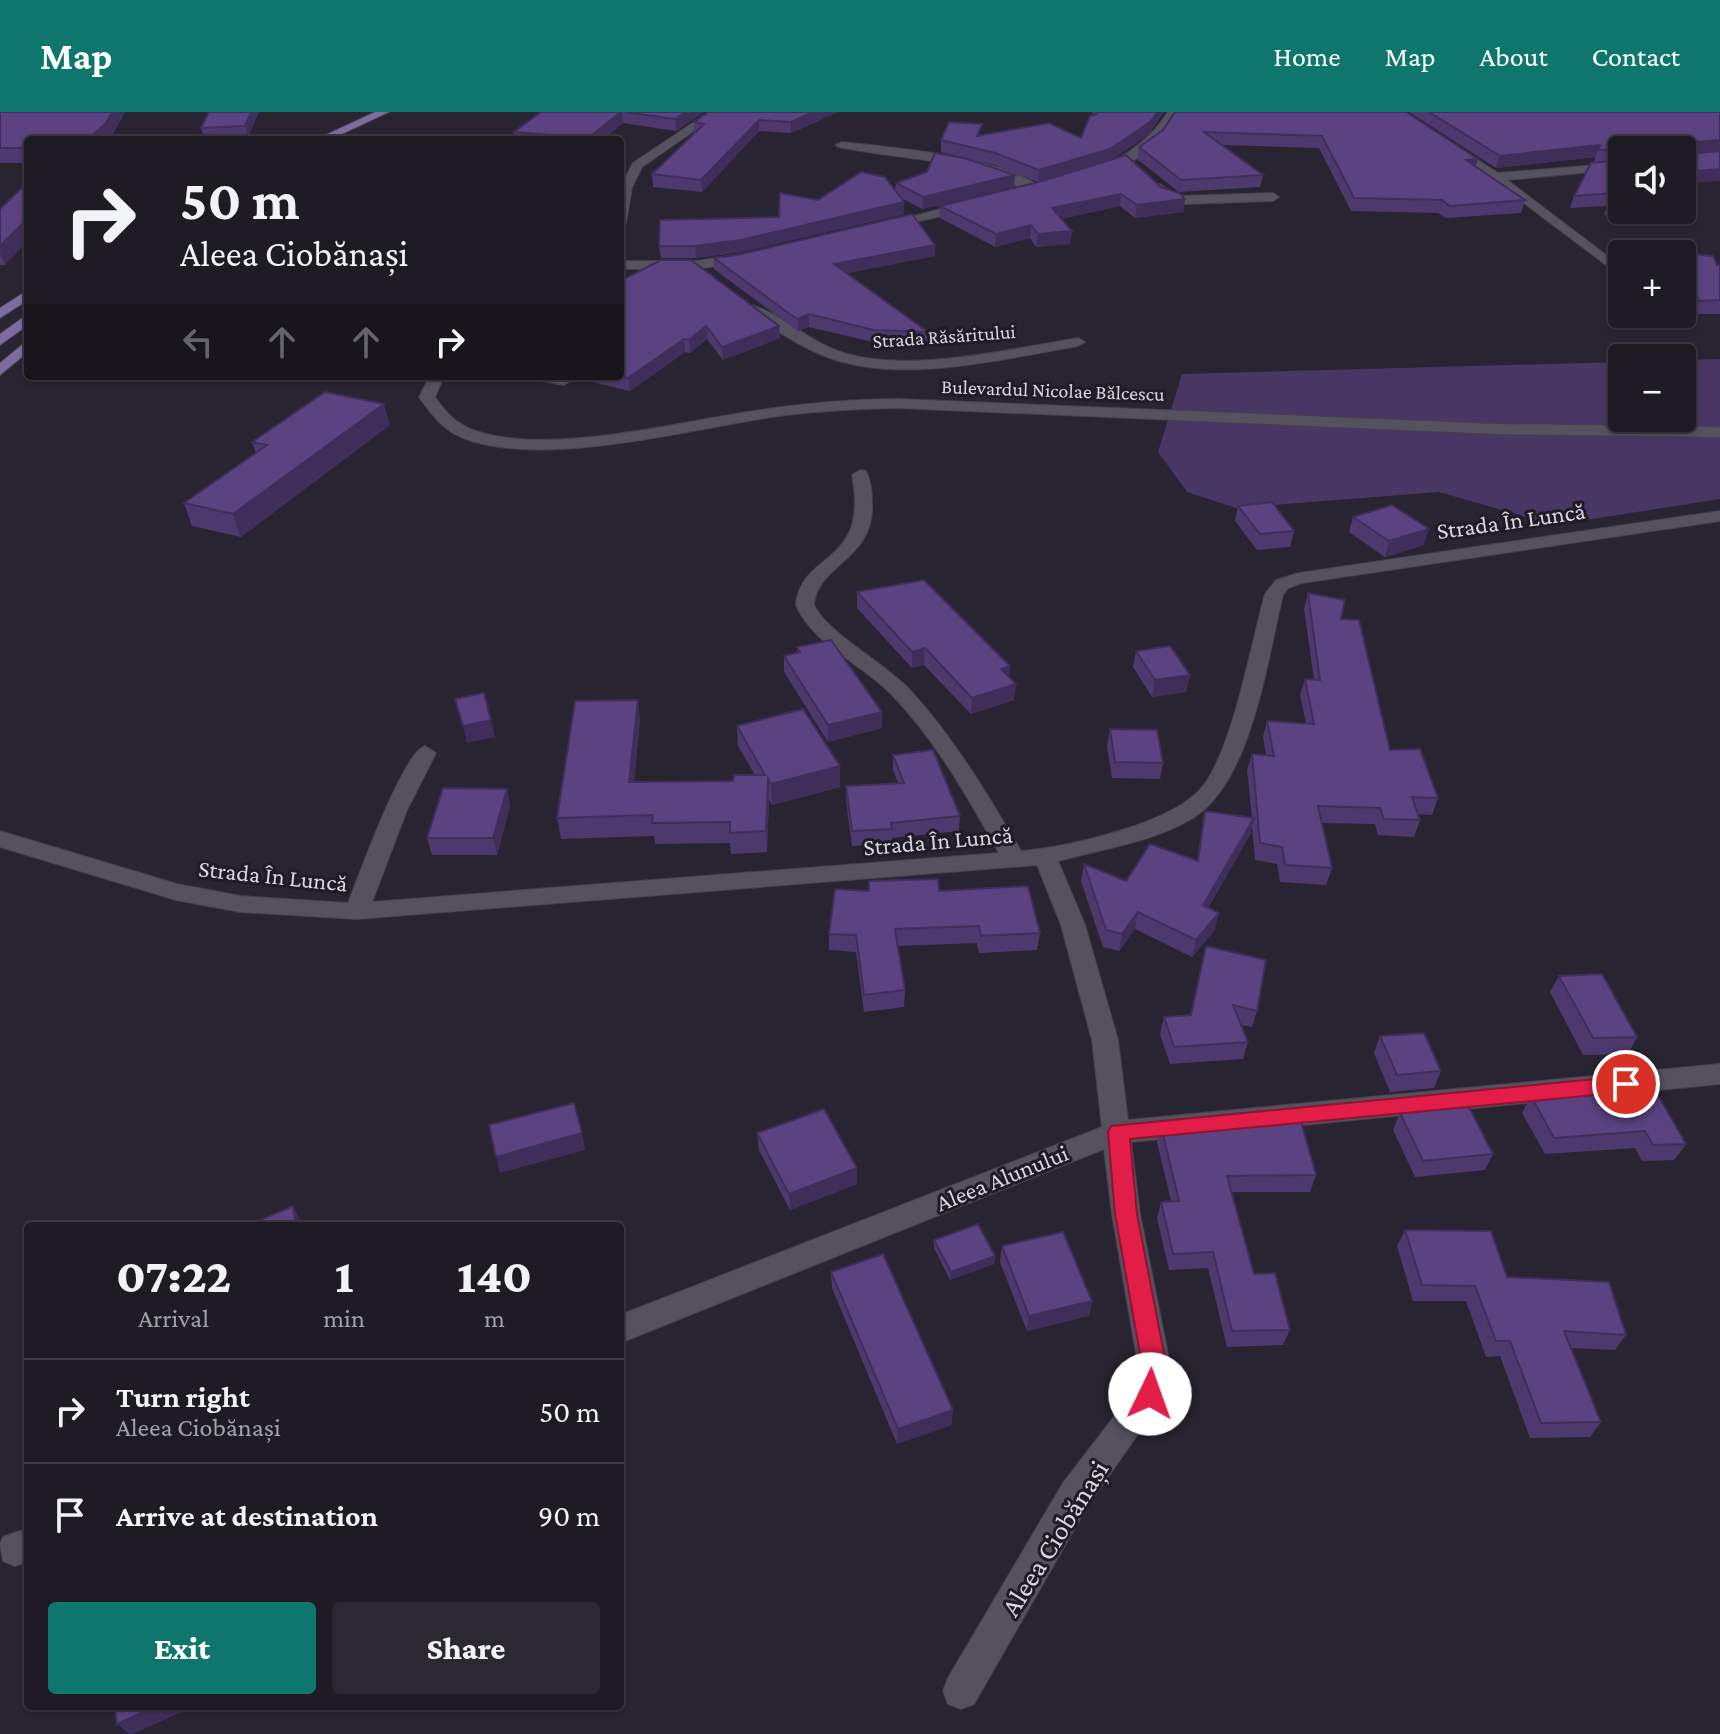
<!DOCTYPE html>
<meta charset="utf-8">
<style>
body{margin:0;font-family:"Crimson Pro",serif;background:#2b2832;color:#f1f3f6;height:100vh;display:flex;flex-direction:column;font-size:30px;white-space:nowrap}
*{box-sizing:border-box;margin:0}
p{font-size:26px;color:#a1a1a7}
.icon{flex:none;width:44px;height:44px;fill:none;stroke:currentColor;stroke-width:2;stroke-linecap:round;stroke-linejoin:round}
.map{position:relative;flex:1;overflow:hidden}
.panel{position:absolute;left:24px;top:1110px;width:600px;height:488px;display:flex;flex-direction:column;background:#1e1b25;border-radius:8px;box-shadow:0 2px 6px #0004,0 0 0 2px #3c3942}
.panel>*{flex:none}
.banner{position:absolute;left:24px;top:24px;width:600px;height:244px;border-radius:8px;box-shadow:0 2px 6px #0004,0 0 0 2px #3c3942;background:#1e1b25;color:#f1f3f6;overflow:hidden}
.fabs{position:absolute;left:1608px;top:24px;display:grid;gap:16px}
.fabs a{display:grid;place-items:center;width:88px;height:88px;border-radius:8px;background:#1e1b25;box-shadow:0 2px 6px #0004,0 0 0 2px #3c3942;font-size:40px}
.pin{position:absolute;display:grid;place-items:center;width:68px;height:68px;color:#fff;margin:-34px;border:4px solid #fff;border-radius:50%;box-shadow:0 2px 8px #0007}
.me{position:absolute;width:88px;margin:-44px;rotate:3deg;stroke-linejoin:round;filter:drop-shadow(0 0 6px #0008)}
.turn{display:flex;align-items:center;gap:28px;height:168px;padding:0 24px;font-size:36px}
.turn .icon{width:104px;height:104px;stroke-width:2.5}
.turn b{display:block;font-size:56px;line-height:68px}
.lanes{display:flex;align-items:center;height:76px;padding:0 24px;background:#0003;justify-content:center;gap:40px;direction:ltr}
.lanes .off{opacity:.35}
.eta{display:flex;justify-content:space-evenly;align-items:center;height:136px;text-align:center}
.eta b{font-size:48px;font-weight:800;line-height:56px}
.cta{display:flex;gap:16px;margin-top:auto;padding:16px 24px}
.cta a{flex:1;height:92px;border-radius:8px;background:#0f766e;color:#fff;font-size:32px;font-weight:800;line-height:92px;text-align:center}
.cta a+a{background:#2b2832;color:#f1f3f6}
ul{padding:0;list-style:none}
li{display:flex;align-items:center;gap:24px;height:104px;padding:0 24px;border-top:2px solid #3c3942}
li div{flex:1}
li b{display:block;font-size:30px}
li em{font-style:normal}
header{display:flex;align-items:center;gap:48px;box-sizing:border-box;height:112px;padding:0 40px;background:#0f766e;color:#fff}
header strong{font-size:38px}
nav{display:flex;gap:44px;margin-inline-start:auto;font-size:28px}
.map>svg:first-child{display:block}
</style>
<header>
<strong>Map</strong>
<nav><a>Home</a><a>Map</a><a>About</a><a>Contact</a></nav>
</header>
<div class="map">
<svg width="1720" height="1622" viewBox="0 0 1720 1622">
<rect width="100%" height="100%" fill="#282431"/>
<!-- green -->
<path fill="#483665" d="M1720,247V387L1554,413L1439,380L1236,396L1187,380L1158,340L1182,262L1622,250V306H1682V248Z"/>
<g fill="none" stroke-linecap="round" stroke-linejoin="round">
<!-- minor casing -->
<g stroke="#45414c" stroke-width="2">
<g id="minor">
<path d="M1168,0H1178C1162,27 1129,63 1095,61V57C1126,45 1150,28 1168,0Z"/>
<path d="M1391,0H1403L1498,61L1622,51V57L1507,68L1622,155V165L1492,67Z"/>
<path d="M842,30C894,36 1002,44 1043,77C1031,85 1000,65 986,61C937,46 887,45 838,35L836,33Z"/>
<path d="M1152,72H1160L1174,83L1184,84L1273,81L1279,85L1273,89L1184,92L1166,89L1152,76Z"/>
<path d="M971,89L975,90V96L886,117L880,113Z"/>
<path d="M745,142L750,143V149L696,157H620V149H696Z"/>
<path d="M751,193C782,202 807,228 838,239C903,263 1011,237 1078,226L1085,230L1078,234C1002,247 901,273 827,245C798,234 773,216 746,200L744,197Z"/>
<path d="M529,264H561L571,269L564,273L531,267Z"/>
<path d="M860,358L866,359C871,369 872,380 872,391C875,448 817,452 814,493C826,520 886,552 910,578C954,626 988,683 1021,739C1066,736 1175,711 1203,674C1233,636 1251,532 1265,482L1276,468L1299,461L1720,399V409L1302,471L1288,476L1283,483C1267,548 1252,669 1193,706C1154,730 1102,737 1058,749L1085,813L1118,928L1128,1008L1720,952V972L1131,1030L1140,1102L1169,1247L1166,1282L1087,1395L974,1592L961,1597L948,1592L943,1579L948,1566L1063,1371L1135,1277L1137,1247L1112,1102L1104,1037L620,1231V1203L1102,1015L1092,928L1061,813L1037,753L357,807L240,800L176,788L0,735V719L177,772L240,784L348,791C359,764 403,640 425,634L436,641L407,698L372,790L999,741C968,686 937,630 893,584C864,553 813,533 796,493C801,438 870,455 852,363Z"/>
<path d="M28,1416V1450L15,1454L3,1449L0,1432L3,1425Z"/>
</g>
</g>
<!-- tertiary casing -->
<g stroke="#45414c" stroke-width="2">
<g id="tertiary">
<path d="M709,0H721L642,55L632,75L626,111L620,115V75L633,51Z"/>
<path d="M430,264H444L435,285C446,301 457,313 476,319C547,343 672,312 747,300C798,292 847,287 898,287L1497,312L1720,315V325L1497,322L898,296C853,297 809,299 765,306C684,319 539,356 463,326C442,317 432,303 419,285Z"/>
</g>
</g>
<!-- primary casing -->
<g stroke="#45414c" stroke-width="2">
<g id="primary">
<path d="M375,0H389L329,28H315Z"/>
<path d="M28,178V188L0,206V196Z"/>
<path d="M28,202V213L0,233V222Z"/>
<path d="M28,228V240L0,263V251Z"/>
</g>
</g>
<!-- minor -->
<use href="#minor" fill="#55515f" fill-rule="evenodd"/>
<!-- tertiary -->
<use href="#tertiary" fill="#55515f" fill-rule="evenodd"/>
<!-- primary -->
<use href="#primary" fill="#7e6ba0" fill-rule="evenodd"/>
</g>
<!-- wall -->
<g fill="#4e396f">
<path d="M0,0H125L111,25L108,28H28V51H0Z"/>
<path d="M209,0H259L248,26L205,28L201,16Z"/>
<path d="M541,0H704L676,19L623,11L602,28H515L514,20Z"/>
<path d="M709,0H838L791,21L759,19L702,80L653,75L652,62L695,21L694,10Z"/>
<path d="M1093,0H1164L1149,22L1111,48L1185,87L1183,100L1135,106L1120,94L1061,107L1070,132L1036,135L1030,126L995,135L940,106V94L1043,69L1081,57L1038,70L995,53L941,40V28L981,23L1081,26Z"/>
<path d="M1406,0L1475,54L1525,88L1521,101L1446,106L1438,101L1351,99L1319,36L1221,33L1263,63L1260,75L1179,80L1137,47L1139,35L1163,18Z"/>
<path d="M1409,0H1720V69L1682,38H1622V98H1665L1660,112L1604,103L1607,94L1570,96L1574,84L1609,50H1594L1595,45L1496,56Z"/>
<path d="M896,71L1014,75L922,97L901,86L904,90V102L741,140L696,146H661L659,134L779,105L818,88L895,78Z"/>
<path d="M0,97L5,153H0Z"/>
<path d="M935,133V144L847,161L928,220V233L873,230L809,215L798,219L792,215L714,157V146Z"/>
<path d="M1682,141L1720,153V202H1693L1682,169Z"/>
<path d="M620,169L780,226L723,248L707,227L690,241L685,240L630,279L571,265L620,264Z"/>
<path d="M390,313L241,425L192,414L184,391L256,341L252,330Z"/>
<path d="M1238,394L1294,419L1290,435L1257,438L1235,409Z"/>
<path d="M1353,405L1424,433L1385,445L1349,420Z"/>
<path d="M857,480L1014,588L971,602L924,553L912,556L857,496Z"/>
<path d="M1308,481L1341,507L1390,638L1438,686L1432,703L1418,702L1420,708L1414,725L1378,723L1375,712L1322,711L1332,756L1326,773L1280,770L1277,752L1255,748L1252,714L1250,723L1208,796L1215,818L1192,845L1135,817L1119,839L1103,835L1081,769L1084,752L1126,769L1197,748L1205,699L1252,706L1247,658L1252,642L1266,643L1263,625L1267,609L1306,612L1300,583L1305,567H1314L1304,497Z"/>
<path d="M797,535L882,600V616L828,630L784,560V544L797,540Z"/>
<path d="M1136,539L1190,563L1186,580L1152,585L1133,555Z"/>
<path d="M640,608L634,670L733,669L755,663L738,634L737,614L840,675L772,693L769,688L767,740L731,742L730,731L655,732L654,724L561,727L557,706Z"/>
<path d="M1110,617L1163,651L1160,667L1112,666L1107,634Z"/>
<path d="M893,643L960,704L959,719L892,726V732L852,734L846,689V674L898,671L893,658Z"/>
<path d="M507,677L510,694L497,743H432L427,726Z"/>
<path d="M869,779H939L1040,821L1037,838L979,841L977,831L898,834L905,878L904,895L864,900L856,840L829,838V822Z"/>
<path d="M1206,834L1257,899L1252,915L1241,913L1248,930L1243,947L1170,952L1160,922L1164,905L1190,903Z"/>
<path d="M1559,864L1637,925L1628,942L1583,943L1550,880Z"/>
<path d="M1380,924L1441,959L1434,976L1390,980L1374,941Z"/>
<path d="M1531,984L1686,1032L1674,1048L1642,1049L1635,1036L1545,1042L1522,1001Z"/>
<path d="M1409,990L1458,996L1493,1042L1485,1058L1415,1065L1393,1018L1400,1001H1404Z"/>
<path d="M1161,1014L1316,1063L1310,1080H1232L1254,1162L1290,1218L1283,1233L1227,1235L1208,1156L1169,1158L1157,1106L1161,1090L1171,1089L1157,1030Z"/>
<path d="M757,1021L857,1072L790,1098L759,1038Z"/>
<path d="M1405,1118L1507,1165L1626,1223L1615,1238L1571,1236L1601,1310L1590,1325L1530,1326L1500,1244L1486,1245L1466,1189H1413L1397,1134Z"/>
<path d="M934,1128L995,1144L994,1152L950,1168L934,1136Z"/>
<path d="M1002,1134L1092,1189L1089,1204L1027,1219L1000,1150Z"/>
<path d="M831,1160L953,1298L951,1313L897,1332L832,1176Z"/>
</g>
<!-- shaded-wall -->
<g fill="#402e5a">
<path d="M112,0H125L111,25L108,28H87Z"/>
<path d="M251,0H259L248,26L245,14Z"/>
<path d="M622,0L623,11L602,28H588V26Z"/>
<path d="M686,0H704L676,19L675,7Z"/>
<path d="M813,0H838L791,21V10Z"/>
<path d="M1158,0H1164L1149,22L1109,49L1038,70L1039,58Z"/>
<path d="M759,8V19L702,80L701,68Z"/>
<path d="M1720,28V39L1682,43L1684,31Z"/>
<path d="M1600,33L1595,45L1496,56L1500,44Z"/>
<path d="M1478,47L1474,59L1466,48Z"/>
<path d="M1720,57V69L1682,72V60Z"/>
<path d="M1015,63L1014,75L922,97L923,85Z"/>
<path d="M1121,82L1120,94L1051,109L1052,96Z"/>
<path d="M1185,87L1183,100L1135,106L1137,93Z"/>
<path d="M904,90V102L741,140L696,146L695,134Z"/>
<path d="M28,106V129L5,153L0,141V134Z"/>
<path d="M1031,113L1030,126L995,135L996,122Z"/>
<path d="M1072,119L1070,132L1036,135L1038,122Z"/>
<path d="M935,133V144L834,164V152Z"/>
<path d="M809,202V215L798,219V207Z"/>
<path d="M706,214L707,227L690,241L689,228Z"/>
<path d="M779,214L780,226L723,248L722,235Z"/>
<path d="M684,227L685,240L630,279L628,266Z"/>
<path d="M384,292L390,313L241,425L233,402Z"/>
<path d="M1429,417L1424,433L1385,445L1389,429Z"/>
<path d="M925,536L924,553L912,556V540Z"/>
<path d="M1010,554L1009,570L1001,557Z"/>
<path d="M1190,563L1186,580L1152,585L1155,568Z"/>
<path d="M1016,572L1014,588L971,602L972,586Z"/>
<path d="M638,588L640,608L632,691L629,670Z"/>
<path d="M882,600V616L828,630V613Z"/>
<path d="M491,608L495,625L467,631L463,614Z"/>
<path d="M840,654V675L772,693L771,672Z"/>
<path d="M768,667L769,688L767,740L766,719Z"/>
<path d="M507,677L510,694L497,743L493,726Z"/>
<path d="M1254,706L1250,723L1199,810L1203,793Z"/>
<path d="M1138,800L1135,817L1119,839L1122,822Z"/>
<path d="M1219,801L1215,818L1192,845L1196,828Z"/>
<path d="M582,1021L585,1038L500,1061L496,1045Z"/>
<path d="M857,1056V1072L790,1098L789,1082Z"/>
<path d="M293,1094L301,1110L302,1114H296Z"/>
<path d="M995,1144L994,1152L950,1168L951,1160Z"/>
<path d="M1092,1189L1089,1204L1027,1219L1029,1204Z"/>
<path d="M953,1298L951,1313L897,1332L898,1317Z"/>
<path d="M156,1594H195L133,1622H129L117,1612Z"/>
</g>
<!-- building -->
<g fill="#5b4281" stroke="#402e5a" stroke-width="2">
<path d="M0,0H112L106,11L87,28H28V36H0Z"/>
<path d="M209,0H251L245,14L201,16Z"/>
<path d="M541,0H621L588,26L514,20Z"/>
<path d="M625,0H686L675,7Z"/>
<path d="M709,0H813L791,10L759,8L701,68L652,62L704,12L694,10Z"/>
<path d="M1096,0H1158L1150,10L1110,37L1039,58L995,41L941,28L949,10L982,12L977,24L1049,11L1081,26L1090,4L1097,2Z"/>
<path d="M1175,0H1406L1478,47L1466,48L1525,88L1450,94L1442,88L1354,86L1322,24L1204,20L1263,63L1181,68L1139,35L1163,18Z"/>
<path d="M1429,0H1720V28L1684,31L1683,39L1687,42L1720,39V57L1682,60V38H1628V37L1598,38L1600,33L1500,44Z"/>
<path d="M935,41L964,46L1015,63L923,85L896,71L927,60Z"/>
<path d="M1126,43L1161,75L1179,81L1185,87L1137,93L1121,82L1052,96L1072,119L1038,122L1031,113L996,122L940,94L1043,69Z"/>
<path d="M1622,48V93L1608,91L1612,81L1574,84L1591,51Z"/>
<path d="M861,60L885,65L904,90L741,128L695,134H659L660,108L779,105L780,81L818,88Z"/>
<path d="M28,70V106L0,134V97Z"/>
<path d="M912,102L935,133L834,152L928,220L873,218L809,202L798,207L791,203L714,146L742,142Z"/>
<path d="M1682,141L1713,144L1717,153H1720V188L1699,189Z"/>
<path d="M661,148H691L779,214L722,235L706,214L689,228L684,227L628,266L620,264V169Z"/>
<path d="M325,280L384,292L233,402L184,391L267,333L252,330Z"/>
<path d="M1272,390L1294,419L1260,422L1238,394Z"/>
<path d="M1392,393L1429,417L1389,429L1353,405Z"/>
<path d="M924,468L1010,554L1001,557L1016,572L972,586L925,536L912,540L857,480Z"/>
<path d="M1308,481L1345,488L1341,507L1359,508L1390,638L1420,637L1438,686L1412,685L1420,708L1384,707L1380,696L1318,694L1332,756L1285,753L1282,735L1260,731L1252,642L1274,644L1267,609L1314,612L1305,567L1320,568Z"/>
<path d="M831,528L882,600L828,613L784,544L800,540L797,535Z"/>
<path d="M1170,534L1190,563L1155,568L1136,539Z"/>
<path d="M484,581L491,608L463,614L455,587Z"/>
<path d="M638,588L629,670L733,669L734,663H765L737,614L803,597L840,654L771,672L768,667L766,719L730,721V710L652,711L653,703L557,706L575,589Z"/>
<path d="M1110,617L1157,618L1163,651L1115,650Z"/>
<path d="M933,638L960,704L891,711L892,717L852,719L846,674L904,671L893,643Z"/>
<path d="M443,676L507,677L493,726H427Z"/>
<path d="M1205,699L1254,706L1203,793L1219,801L1196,828L1138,800L1122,822L1106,818L1084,752L1126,769L1150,732L1198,749Z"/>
<path d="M938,767L939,779L1028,774L1040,821L981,824L979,814L895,817L905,878L864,883L856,823L829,822L835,777L869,779V769Z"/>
<path d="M1206,834L1266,848L1257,899L1233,893L1248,930L1174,935L1164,905L1191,903Z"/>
<path d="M1602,862L1637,925L1593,926L1559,864Z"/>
<path d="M1424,921L1441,959L1397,963L1380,924Z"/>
<path d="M1655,978L1686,1032L1653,1033L1645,1019L1554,1026L1531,984L1575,981Z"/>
<path d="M1453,985L1458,996L1469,995L1493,1042L1423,1049L1400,1001L1413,1000L1409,990Z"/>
<path d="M574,991L582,1021L496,1045L489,1013Z"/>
<path d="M824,997L857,1056L789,1082L757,1021Z"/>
<path d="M1300,1006L1316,1063L1227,1064L1254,1162L1275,1161L1290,1218L1232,1219L1213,1140L1173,1142L1161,1090L1179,1089L1161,1014Z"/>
<path d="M293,1094L296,1114H252L251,1112Z"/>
<path d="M978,1112L995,1144L951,1160L934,1128Z"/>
<path d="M1405,1118L1491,1119L1507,1165L1609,1170L1626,1223L1564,1219L1601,1310L1541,1311L1510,1229H1496L1475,1174L1422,1173Z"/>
<path d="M1063,1120L1092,1189L1029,1204L1002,1134Z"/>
<path d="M883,1142L953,1298L898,1317L831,1160Z"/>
<path d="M115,1594H156L117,1612Z"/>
</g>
<!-- route -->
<path fill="#e11d48" stroke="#92132f" stroke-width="2" d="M1626,964L1633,966L1636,972L1633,977L1626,980L1130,1027L1137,1102L1165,1247L1159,1290L1150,1294L1142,1290L1138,1282L1141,1247L1115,1102L1108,1020L1111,1014Z"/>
<g text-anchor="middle" stroke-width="6" stroke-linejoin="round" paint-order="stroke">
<!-- far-street labels -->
<g font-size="20" fill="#d9d6df" stroke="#1f1b27">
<text transform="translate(944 224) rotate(-4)" y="7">Strada Răsăritului</text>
<text transform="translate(1053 278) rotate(2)" y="7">Bulevardul Nicolae Bălcescu</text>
</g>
<!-- street labels -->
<g font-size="24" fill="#d9d6df" stroke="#1f1b27">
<text transform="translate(1511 409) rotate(-8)" y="8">Strada În Luncă</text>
<text transform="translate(938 729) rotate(-5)" y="8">Strada În Luncă</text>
<text transform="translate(273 764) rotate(6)" y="8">Strada În Luncă</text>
<text transform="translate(1002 1066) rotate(-22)" y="8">Aleea Alunului</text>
</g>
<!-- near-street labels -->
<g font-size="28" fill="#d9d6df" stroke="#1f1b27">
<text transform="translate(1054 1426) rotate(-58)" y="10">Aleea Ciobănași</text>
</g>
</g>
</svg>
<div class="fabs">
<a><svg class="icon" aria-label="sound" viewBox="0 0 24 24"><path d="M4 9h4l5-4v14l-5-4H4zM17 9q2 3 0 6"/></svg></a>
<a>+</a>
<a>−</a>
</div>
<div class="pin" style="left:1626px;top:972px;background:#d93025"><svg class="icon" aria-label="arrive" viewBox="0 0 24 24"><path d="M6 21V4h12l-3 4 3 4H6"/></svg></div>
<svg class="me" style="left:1150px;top:1282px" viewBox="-20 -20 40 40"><circle r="19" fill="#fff"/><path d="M0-13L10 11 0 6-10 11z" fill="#e11d48"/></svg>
<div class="banner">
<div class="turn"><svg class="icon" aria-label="right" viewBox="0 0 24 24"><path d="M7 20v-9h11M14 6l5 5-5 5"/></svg><div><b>50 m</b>Aleea Ciobănași</div></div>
<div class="lanes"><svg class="icon off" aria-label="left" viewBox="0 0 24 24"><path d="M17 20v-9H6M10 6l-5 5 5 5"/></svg><svg class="icon off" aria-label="ahead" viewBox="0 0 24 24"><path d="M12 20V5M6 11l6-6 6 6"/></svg><svg class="icon off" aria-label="ahead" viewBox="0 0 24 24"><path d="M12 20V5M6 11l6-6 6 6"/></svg><svg class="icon" aria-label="right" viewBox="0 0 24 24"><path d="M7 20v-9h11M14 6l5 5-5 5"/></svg></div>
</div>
<section class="panel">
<div class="eta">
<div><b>07:22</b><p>Arrival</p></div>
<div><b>1</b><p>min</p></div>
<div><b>140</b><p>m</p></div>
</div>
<ul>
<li><svg class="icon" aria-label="right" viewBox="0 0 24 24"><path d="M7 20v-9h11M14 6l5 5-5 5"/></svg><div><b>Turn right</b><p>Aleea Ciobănași</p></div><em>50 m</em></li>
<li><svg class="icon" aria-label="arrive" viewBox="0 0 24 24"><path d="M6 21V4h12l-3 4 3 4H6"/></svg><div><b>Arrive at destination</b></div><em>90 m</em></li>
</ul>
<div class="cta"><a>Exit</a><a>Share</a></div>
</section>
</div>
